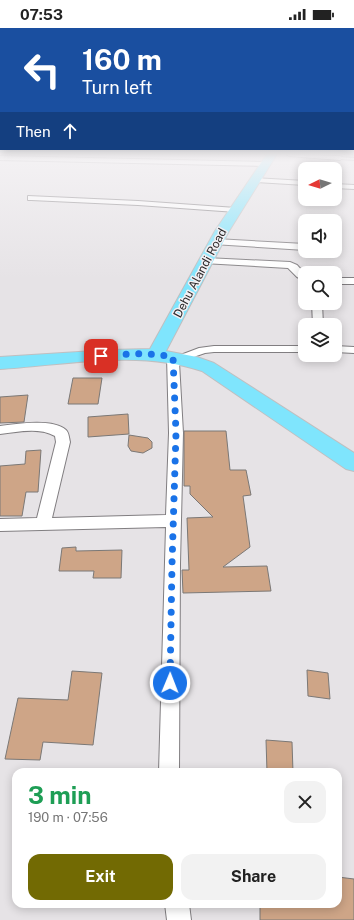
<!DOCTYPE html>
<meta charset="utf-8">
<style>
body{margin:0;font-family:"Public Sans",sans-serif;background:#f2f2f2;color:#222;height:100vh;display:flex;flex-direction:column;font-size:15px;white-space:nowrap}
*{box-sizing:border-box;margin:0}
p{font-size:13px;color:#767676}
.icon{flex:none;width:22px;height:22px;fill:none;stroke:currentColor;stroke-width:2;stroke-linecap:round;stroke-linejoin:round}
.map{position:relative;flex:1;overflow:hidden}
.drawer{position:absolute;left:12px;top:740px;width:330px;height:140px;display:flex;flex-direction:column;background:#fff;border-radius:12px;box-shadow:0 2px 10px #0003}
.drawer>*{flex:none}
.hud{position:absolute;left:0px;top:0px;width:354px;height:122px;box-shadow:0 2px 10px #0003;background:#1a4fa0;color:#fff;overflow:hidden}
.needle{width:26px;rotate:265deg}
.tools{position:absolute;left:298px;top:134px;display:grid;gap:8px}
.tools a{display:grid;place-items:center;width:44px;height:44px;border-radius:8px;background:#fff;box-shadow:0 2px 10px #0003;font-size:20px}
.pin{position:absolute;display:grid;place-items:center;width:34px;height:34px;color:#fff;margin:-17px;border-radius:8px;box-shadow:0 2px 6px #0006}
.me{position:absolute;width:44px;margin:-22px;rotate:1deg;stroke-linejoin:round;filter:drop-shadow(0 0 3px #0008)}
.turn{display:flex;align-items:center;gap:14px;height:84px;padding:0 16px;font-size:18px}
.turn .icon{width:52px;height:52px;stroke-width:2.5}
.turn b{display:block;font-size:28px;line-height:34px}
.then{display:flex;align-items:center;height:38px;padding:0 16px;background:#0003;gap:8px;font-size:15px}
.round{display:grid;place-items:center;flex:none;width:42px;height:42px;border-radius:12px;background:#f2f2f2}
.headline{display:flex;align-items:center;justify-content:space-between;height:68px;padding:0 16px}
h1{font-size:24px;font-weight:700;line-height:30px;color:#1e9e55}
.button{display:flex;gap:8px;margin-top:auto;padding:8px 16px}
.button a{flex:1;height:46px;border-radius:12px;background:#726a03;color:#fff;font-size:16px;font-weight:700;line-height:46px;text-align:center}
.button a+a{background:#f2f2f2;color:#222}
.status{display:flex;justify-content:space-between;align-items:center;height:28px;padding:0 20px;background:#fff;direction:ltr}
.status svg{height:11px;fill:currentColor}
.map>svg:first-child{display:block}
</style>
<div class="status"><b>07:53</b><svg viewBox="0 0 49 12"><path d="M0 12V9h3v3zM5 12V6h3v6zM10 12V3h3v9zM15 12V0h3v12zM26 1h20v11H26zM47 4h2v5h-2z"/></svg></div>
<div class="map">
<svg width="354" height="892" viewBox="0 0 354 892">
<rect width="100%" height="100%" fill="#e6e3e6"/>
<!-- building -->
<g fill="#cea587" stroke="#7b7876">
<path d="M73,350H102L98,376H68Z"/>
<path d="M28,367L24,394L0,395V369Z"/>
<path d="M128,386L129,406L88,409V389Z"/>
<path d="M184,403H226L230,442H246L251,467L243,468L250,519L223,539L267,538L271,563L183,565L182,542H189L187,490L213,489L190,466V458H184Z"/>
<path d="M129,407L148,410L152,414V420L143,425L131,423L128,418Z"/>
<path d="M41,422L38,464H26L22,488H0V438L25,436L26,423Z"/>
<path d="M76,519V523L122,522L121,550H93L94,543H59L62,520Z"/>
<path d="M307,642L328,645L330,671L308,668Z"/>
<path d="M72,643L102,645L93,717L43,714L40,732L5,731L18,670L68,672Z"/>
<path d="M266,712L292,714L293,744H267Z"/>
<path d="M338,849L354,851V892H260V876H338Z"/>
</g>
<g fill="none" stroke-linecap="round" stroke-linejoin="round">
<!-- service casing -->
<g stroke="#817e81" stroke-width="2">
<path id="service" d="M339,129L354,130V132L340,131Z"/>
</g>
<!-- minor casing -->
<g stroke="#817e81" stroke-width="2">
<g id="minor">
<path d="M286,126L340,128L343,130L340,132L289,128Z"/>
<path d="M0,128L266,134L269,136L266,138L0,132Z"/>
<path d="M253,150L305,153V157L256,154L252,152Z"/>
<path d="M335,156L354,157V161L335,160Z"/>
<path d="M28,168L138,173L236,180L240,182L236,184L138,177L31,172H28Z"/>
<path d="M216,211L305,216V222L213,216L212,214L213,212Z"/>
<path d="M206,230L290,234L297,237L305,246V253L297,249L288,240L203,235L201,233Z"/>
<rect x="335" y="250" width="19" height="6"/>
<path d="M312,275H322L323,297H313Z"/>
<path d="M214,318H305V324H214L205,325L179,334L183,405L180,536L179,744H159L166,499L0,503V491L37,490L56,414L55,408C38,399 18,404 0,406V398C16,396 53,390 66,402C69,405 69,410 70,414L52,490L166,487L169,405L167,329L169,327L173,326L178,328L199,320Z"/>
<path d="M335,318L354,319V325L335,324Z"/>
<path d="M165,876H189L191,892H167Z"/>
</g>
</g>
<!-- primary casing -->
<g stroke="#c0bfc0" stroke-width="2">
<path id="primary" d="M267,126H277L229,203L166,323L197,329L214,335L354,425V443L346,441L202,343C138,321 66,337 0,341V329L110,322L150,321L215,203Z"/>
</g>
<!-- service -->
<use href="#service" fill="#fff" fill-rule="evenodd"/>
<!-- minor -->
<use href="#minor" fill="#fff" fill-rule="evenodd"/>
<!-- primary -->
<use href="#primary" fill="#7fe5fd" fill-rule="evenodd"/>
</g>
<!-- sky -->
<linearGradient id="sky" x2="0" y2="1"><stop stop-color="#83aedd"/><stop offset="0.5" stop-color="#f4f2f4"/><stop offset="1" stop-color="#f4f2f4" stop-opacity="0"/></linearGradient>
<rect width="354" height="251" fill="url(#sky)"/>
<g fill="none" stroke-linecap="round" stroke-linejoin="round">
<!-- route -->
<path stroke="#1a73e8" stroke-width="7" stroke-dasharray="0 12.6" d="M101,328C125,326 149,324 173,329L176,405L172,536L170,655"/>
</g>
<g text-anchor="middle" stroke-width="3" stroke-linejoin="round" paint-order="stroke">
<!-- far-street labels -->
<g font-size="12" fill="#2c2b2c" stroke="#f3f0f3">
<text transform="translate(200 245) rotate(-62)" y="4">Dehu Alandi Road</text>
</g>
</g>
</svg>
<div class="tools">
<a><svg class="needle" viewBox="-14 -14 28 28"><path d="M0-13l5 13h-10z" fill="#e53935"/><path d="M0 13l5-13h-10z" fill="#767676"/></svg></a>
<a><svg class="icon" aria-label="sound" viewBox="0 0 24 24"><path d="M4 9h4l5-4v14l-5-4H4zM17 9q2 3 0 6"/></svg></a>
<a><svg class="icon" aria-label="search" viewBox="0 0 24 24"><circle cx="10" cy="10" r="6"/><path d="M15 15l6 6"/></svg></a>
<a><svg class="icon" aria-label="layers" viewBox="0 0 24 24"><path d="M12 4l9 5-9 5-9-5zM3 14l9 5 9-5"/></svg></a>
</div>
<div class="pin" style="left:101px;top:328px;background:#d93025"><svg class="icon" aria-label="arrive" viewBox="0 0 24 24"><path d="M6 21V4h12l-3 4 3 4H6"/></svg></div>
<svg class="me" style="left:170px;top:655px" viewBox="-20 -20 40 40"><circle r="17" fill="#1a73e8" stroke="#fff" stroke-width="3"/><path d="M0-11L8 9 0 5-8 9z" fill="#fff"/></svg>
<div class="hud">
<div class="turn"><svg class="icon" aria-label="left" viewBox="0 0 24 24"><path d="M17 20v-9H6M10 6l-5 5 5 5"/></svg><div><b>160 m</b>Turn left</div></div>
<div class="then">Then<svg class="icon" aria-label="ahead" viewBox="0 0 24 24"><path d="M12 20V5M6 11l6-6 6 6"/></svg></div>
</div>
<section class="drawer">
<div class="headline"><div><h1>3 min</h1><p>190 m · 07:56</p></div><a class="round"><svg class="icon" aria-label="close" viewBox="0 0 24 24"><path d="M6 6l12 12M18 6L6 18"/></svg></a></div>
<div class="button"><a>Exit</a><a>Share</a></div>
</section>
</div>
